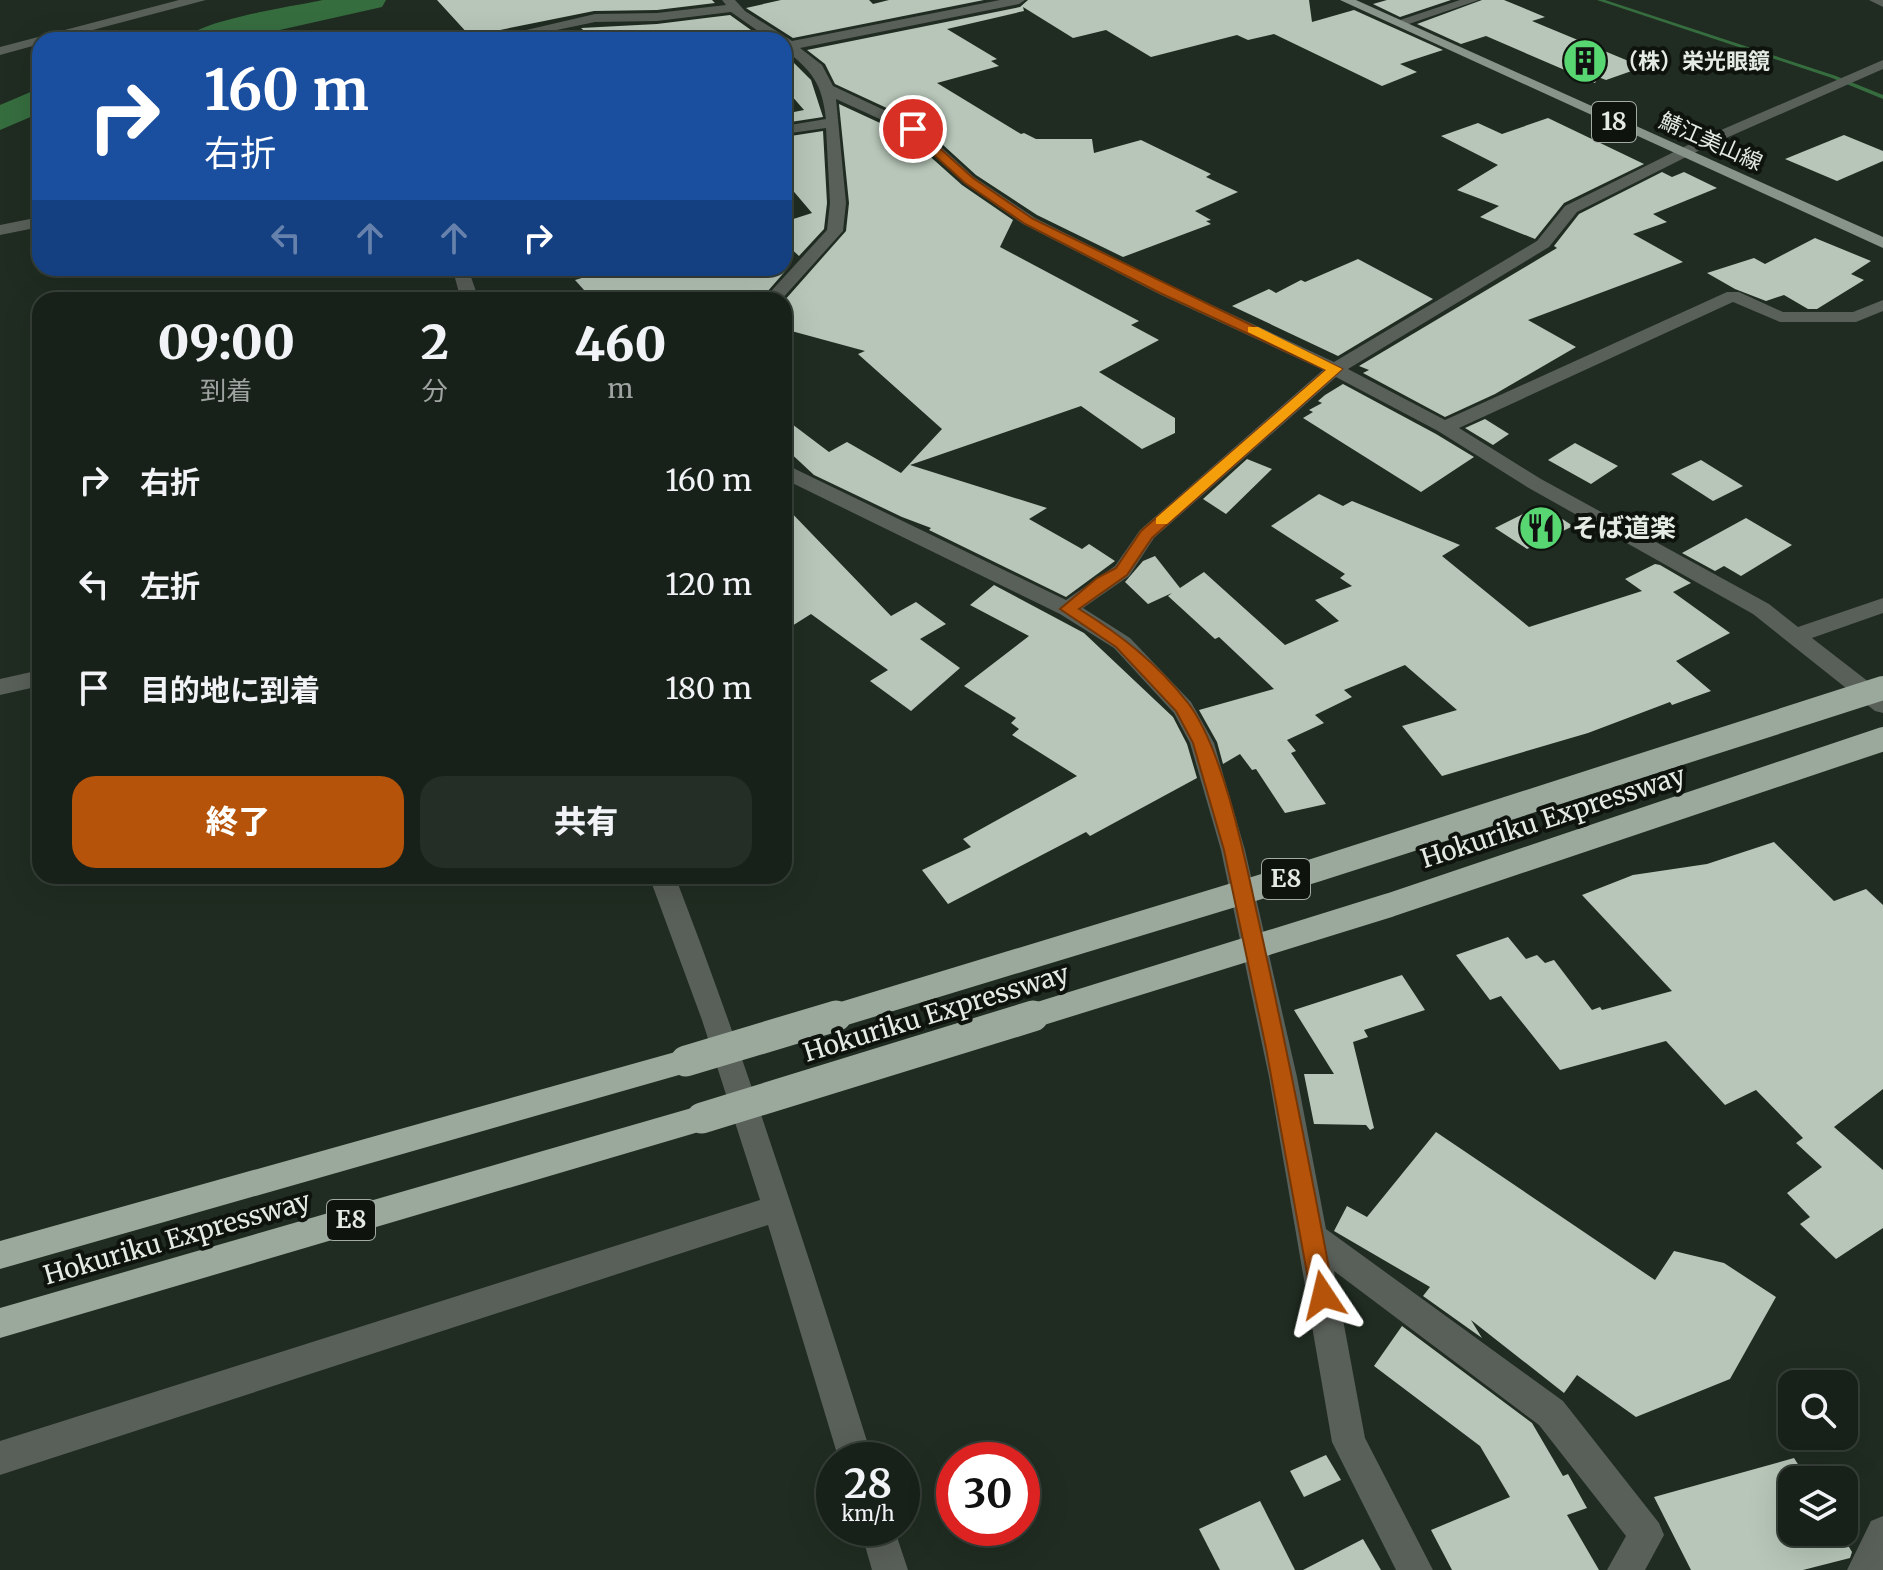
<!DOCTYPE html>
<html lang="ja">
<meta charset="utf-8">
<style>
body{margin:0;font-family:Merriweather,"Noto Sans JP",serif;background:#252e26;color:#f1f3f6;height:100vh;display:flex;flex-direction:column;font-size:30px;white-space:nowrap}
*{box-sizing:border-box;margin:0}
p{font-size:26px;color:#9fa3a2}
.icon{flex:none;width:44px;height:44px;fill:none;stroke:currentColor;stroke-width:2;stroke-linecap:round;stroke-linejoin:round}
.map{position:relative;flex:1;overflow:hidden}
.details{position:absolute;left:32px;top:292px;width:760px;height:592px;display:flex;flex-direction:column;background:#182119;border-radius:24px;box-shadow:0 8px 32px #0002,0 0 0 2px #363e38}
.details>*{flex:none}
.top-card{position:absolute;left:32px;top:32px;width:760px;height:244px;border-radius:24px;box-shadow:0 8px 32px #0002,0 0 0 2px #363e38;background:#1a4fa0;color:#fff;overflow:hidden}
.buttons{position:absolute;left:1778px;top:1370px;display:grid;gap:16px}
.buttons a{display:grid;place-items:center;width:80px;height:80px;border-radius:16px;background:#182119;box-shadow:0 8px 32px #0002,0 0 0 2px #363e38;font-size:40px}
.speed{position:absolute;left:816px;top:1442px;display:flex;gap:16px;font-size:40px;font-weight:700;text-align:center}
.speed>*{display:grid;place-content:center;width:104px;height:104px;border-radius:50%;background:#182119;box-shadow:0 8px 32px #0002,0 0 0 2px #363e38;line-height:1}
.speed small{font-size:20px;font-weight:400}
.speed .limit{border:12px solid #d22;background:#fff;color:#111}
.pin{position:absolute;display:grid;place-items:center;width:68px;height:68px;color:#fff;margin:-34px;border:4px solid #fff;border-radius:50%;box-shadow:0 2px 8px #0007}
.me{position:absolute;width:88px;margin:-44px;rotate:350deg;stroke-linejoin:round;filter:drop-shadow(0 0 6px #0008)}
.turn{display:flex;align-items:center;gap:28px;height:168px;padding:0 40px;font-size:36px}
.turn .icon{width:104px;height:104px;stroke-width:2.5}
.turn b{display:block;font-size:56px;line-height:68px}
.lanes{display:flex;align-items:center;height:76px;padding:0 40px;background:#0003;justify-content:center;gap:40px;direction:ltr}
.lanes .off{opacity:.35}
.eta{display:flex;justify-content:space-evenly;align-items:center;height:136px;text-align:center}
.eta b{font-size:48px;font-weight:800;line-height:56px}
.cta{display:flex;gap:16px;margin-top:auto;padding:16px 40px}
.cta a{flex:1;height:92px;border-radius:24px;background:#b45309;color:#fff;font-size:32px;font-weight:800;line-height:92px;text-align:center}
.cta a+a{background:#252e26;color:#f1f3f6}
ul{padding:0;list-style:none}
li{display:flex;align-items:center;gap:24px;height:104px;padding:0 40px}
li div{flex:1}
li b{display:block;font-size:30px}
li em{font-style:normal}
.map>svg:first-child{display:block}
</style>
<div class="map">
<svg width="1883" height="1570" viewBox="0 0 1883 1570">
<rect width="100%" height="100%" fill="#202c21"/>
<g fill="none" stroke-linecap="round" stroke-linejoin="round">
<!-- stream -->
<path fill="#366d3f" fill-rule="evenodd" d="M1597,0H1605L1836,76L1883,95V99L1832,78Z"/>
<!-- river -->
<g fill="#366d3f" fill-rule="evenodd">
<path d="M323,0H386L382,7L235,40H184C198,20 295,6 323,0Z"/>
<path d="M40,88V113L0,130V105Z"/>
</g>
</g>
<!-- building -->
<g fill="#b7c6b8">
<path d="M437,0H712L715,3L657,10L594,11L470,36Z"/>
<path d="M781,0H869L873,4L889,0H984L793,38L746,8Z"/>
<path d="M1028,0H1309L1312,22L1354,10L1443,50L1400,64L1417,72L1382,86L1274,34L1248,40L1237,35L1151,57L1106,30L1073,38L1023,7L1024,11L947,29L997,59L991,61L999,66L937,83L1021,134L1024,133L1036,139H1092L1094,153L1141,140L1211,174L1206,177L1238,192L1195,211L1211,220L1206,221L1211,224L1123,257L1037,215L976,175L919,123L835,84L825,64L807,50L1020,7Z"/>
<path d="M1387,0H1451L1400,17L1373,4Z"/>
<path d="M1482,0H1504L1545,17L1532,21L1643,67L1606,80L1598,77L1595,83L1486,36L1461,44L1417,24Z"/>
<path d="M730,15L751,30L726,40H606L600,34L590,36L581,28L657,24Z"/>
<path d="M784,53L811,80L823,117L784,123V114L804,110L784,87Z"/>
<path d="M839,104L906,135L962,185L1013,220L1000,247L1139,321L1131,325L1159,340L1099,372L1175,418V433L1142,449L1081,406L910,465L1047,508L1029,519L1082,549L1089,544L1115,561L1066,597L929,530L931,528L902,517L814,475L784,447V418L829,452L847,442L901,473L942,429L858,354L865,351L784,329V301L846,231L849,203Z"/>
<path d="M1548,118L1644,164L1564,203L1535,239L1480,217L1499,206L1457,190L1498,165L1441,136L1478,123L1502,134Z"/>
<path d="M823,131L827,203L824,229L799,256L784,242V222L812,213L784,180V137Z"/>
<path d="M1844,135L1883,151V161L1837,181L1785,159Z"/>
<path d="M1662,172L1672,177L1684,172L1717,188L1653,214L1667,222L1633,234L1683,262L1528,320L1576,347L1495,394L1445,417L1363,373L1369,370L1359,366L1557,248L1554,246L1579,214Z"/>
<path d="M1815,238L1871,261L1851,274L1864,280L1817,309H1808L1784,295L1766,301L1735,289L1707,273L1754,258L1765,264Z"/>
<path d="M1358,259L1433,299L1338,356L1232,306L1269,289L1276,293L1301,280L1305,282Z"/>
<path d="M616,268H788L760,300H593L575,280Z"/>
<path d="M1343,384L1436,434L1474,457L1421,492L1303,418L1313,412L1309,410L1322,403L1318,401L1325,395Z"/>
<path d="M1485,419L1509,434L1493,445L1465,428Z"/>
<path d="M1575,443L1618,466L1591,484L1548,460Z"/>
<path d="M1247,459L1272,469L1226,514L1203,499Z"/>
<path d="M1701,460L1743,486L1713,501L1671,474Z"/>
<path d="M1319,494L1343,506L1352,501L1460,545L1442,556L1529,627L1642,591L1625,579L1655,564L1660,565L1691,583L1673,592L1730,633L1676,661L1711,691L1672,705L1670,702L1588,733L1442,776L1402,726L1457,710L1405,665L1344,690L1352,697L1315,715L1324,723L1287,740L1296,751L1291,753L1326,804L1285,813L1256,769L1252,770L1240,754L1223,764L1217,742L1199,710L1274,689L1219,637L1215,639L1168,596L1172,593L1148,604L1125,582L1143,561L1155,556L1180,588L1204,572L1285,645L1339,621L1315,600L1352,586L1340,578L1345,574L1271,526Z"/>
<path d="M784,505L891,616L916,602L946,624L920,639L960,668L911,711L870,681L888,670L811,614L784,631Z"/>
<path d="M1541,505L1573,526L1527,549L1495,528Z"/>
<path d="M1746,518L1792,545L1741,576L1724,566L1715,571L1682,553Z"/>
<path d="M994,585L1084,633L1173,717L1187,744L1197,778L1090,836L1086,832L948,904L922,870L971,847L963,839L1077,776L1012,735L1019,729L1011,723L1016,718L964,686L1029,636L970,605Z"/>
<path d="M1774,842L1834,901L1866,889L1883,905V1089L1834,1127L1883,1170V1228L1836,1259L1800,1224L1810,1217L1787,1193L1822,1167L1796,1143L1803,1138L1756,1090L1725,1105L1666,1041L1560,1070L1501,996L1490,1000L1456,955L1508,937L1526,959L1537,955L1545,963L1554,960L1592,1010L1600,1007L1602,1010L1672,991L1582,895L1633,875L1707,864Z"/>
<path d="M1402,975L1425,1010L1364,1030L1368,1037L1353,1042L1374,1128L1370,1130L1366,1125L1314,1124L1304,1074H1334L1294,1010Z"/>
<path d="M1436,1132L1655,1280L1674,1251L1724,1263L1776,1297L1730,1379L1636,1417L1577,1375L1564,1393L1471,1320L1482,1338L1423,1296L1430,1287L1334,1231L1347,1206L1367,1217Z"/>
<path d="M1402,1326L1532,1423L1563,1476L1568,1474L1587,1508L1567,1515L1599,1570H1452L1431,1530L1510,1497L1480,1446L1374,1366Z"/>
<path d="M1326,1455L1341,1480L1304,1497L1290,1471Z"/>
<path d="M1794,1458L1808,1480H1792V1532H1840L1852,1552L1850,1558L1803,1570H1691L1654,1497Z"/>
<path d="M1260,1501L1295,1570H1220L1199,1529Z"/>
<path d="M1363,1539L1381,1570H1303Z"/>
</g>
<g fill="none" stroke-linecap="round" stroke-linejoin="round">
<!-- minor -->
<g fill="#595f59" fill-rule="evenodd">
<path d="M179,0H206L55,40H40V44L0,55V47Z"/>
<path d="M722,0H735L745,11L792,41L1000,0H1025L1019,4L800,48L822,65L833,86L918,126L974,177L1035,218L1171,286L1334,362L1537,241L1565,206L1698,140L1883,60V69L1708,146L1577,212L1549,247L1348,369L1445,420L1727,292H1739L1783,312H1853L1883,300V311L1856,322H1780L1733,302L1459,428L1541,479L1769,604L1798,627L1883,598V613L1812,638L1883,693V713L1875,711L1753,614L1527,487L1438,431L1336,377L1154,538L1129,576L1083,608L1130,638L1191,702L1214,743L1245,850L1297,1077L1326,1229L1563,1401L1659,1523L1664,1535L1645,1570H1607L1626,1536L1539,1425L1334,1271L1365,1438L1433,1570H1396L1332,1442L1269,1077L1221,850L1190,743L1174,713L1114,648L1060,614L784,479V465L791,467L1066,600L1115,566L1140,530L1323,370L1159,294L1023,224L964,183L908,132L836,99L846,203L843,231L781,300H763L827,230L830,203L826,128L784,134V126L826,119C822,83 812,71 784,49V40L768,37L729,40L758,31L731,12L657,21L595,22L509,40H483L595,14L657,13L726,5Z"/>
<path d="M1460,0H1479L1403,26L1391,23Z"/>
<path d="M1869,0H1883V7Z"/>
<path d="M40,217V227L0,235V225Z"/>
<path d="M448,268H465L471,277L479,300H461L455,278Z"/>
<path d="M40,670V686L0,695V679Z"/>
<path d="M649,876H675C749,1068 811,1264 873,1460H839L768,1225L0,1475V1441L760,1200L702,1020Z"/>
<path d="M1883,1516V1570H1847L1871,1521Z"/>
<path d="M860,1528H894L908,1570H872Z"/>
</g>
<!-- major -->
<path fill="#889489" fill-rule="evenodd" d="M1340,0H1356L1883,237V248Z"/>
<!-- highway -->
<g fill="#9ba99c" fill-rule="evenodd">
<path d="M686,1049L696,1053L700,1061L696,1069L686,1073L0,1269V1241Z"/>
<path d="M702,1105L712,1109L716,1118L712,1127L702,1131L0,1338V1308Z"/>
</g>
<!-- highway-bridge-far1 -->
<g stroke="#9ba99c" stroke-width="24">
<path d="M829,1018L1316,870L1883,688"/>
<path d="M1026,1018L1390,905L1883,739"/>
</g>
<!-- highway-bridge -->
<g stroke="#9ba99c" stroke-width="31">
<path d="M686,1061L836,1016"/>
<path d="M702,1118L1033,1016"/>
</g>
</g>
<!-- route -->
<path fill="#b45309" stroke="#753606" stroke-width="2" d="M909,127H916L973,178L1033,219L1342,369L1152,538L1127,575L1079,609C1121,635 1157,663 1188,703C1222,747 1244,853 1256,909C1285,1038 1310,1166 1334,1295L1331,1303L1323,1307L1314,1303L1311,1295L1266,1048L1224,850L1193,743L1176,711L1116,647L1060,609L1097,578L1116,568L1141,531L1326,370L1160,293L1025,224L965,183L909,132Z"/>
<!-- slow -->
<path fill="#f59e0b" d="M1248,327H1258L1342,369L1167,524H1156V518L1326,370L1248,332Z"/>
<!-- icons -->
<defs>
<g id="building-disc" transform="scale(2.3)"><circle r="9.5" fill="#57d671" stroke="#0e130e"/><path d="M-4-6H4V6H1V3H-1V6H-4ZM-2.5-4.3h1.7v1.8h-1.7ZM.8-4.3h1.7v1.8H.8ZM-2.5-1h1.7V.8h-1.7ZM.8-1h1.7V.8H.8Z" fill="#111"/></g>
<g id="restaurant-disc" transform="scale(2.3)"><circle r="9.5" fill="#57d671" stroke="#0e130e"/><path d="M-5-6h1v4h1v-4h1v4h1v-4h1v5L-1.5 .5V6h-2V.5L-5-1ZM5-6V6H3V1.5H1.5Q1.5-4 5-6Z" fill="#111"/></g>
</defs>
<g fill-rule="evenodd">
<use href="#building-disc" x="1585" y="61"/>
<use href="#restaurant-disc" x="1541" y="528"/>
</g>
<g text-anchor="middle" stroke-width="8" stroke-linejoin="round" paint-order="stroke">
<!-- far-poi labels -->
<g font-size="22" font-weight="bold" fill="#e4ebe4" stroke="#0e130e" text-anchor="start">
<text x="1616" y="69">（株）栄光眼鏡</text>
</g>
<!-- far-street labels -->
<g font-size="22" fill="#e4ebe4" stroke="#0e130e">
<text transform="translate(1711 141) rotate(24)" y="8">鯖江美山線</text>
</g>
<!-- shield labels -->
<g fill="#0e130e" stroke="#a4aaa4" stroke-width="2">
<rect x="1592" y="102" width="44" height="40" rx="6"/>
<rect x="1262" y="859" width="48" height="40" rx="6"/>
<rect x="327" y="1200" width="48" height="40" rx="6"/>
</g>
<g font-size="24" font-weight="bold" fill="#e4ebe4">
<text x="1614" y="130">18</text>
<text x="1286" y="887">E8</text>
<text x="351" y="1228">E8</text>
</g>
<!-- poi labels -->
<g font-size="26" font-weight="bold" fill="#e4ebe4" stroke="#0e130e" text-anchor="start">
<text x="1572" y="537">そば道楽</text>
</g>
<!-- street labels -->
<g font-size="26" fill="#e4ebe4" stroke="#0e130e">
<text transform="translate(1553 817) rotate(-18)" y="9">Hokuriku Expressway</text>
<text transform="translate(936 1013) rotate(-17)" y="9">Hokuriku Expressway</text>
<text transform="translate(177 1238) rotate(-16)" y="9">Hokuriku Expressway</text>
</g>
</g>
</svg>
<div class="buttons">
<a><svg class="icon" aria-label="search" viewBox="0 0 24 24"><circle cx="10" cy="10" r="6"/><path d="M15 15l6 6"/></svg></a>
<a><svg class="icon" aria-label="layers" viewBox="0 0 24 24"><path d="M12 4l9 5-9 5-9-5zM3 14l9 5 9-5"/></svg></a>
</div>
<div class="speed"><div>28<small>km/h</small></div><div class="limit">30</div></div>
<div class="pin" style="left:913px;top:129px;background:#d93025"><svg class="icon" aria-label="arrive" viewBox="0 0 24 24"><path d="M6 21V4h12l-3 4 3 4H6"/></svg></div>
<svg class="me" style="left:1323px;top:1295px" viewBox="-20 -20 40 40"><path d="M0-17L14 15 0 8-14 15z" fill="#b45309" stroke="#fff" stroke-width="4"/></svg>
<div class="top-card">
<div class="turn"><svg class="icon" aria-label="right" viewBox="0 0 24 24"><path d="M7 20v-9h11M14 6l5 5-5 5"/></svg><div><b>160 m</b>右折</div></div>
<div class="lanes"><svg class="icon off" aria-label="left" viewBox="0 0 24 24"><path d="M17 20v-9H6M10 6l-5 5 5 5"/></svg><svg class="icon off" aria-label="ahead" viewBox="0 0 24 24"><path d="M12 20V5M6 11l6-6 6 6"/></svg><svg class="icon off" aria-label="ahead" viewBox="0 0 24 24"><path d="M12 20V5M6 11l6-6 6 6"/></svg><svg class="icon" aria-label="right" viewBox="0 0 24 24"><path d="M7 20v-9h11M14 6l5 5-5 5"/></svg></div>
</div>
<section class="details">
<div class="eta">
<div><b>09:00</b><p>到着</p></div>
<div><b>2</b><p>分</p></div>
<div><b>460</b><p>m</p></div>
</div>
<ul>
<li><svg class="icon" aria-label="right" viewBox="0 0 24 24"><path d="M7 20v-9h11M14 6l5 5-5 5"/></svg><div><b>右折</b></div><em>160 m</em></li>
<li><svg class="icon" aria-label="left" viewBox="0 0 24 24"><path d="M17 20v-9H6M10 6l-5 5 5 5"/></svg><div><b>左折</b></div><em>120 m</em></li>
<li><svg class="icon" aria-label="arrive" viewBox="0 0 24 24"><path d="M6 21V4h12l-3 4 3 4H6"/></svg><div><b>目的地に到着</b></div><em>180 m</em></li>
</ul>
<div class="cta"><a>終了</a><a>共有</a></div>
</section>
</div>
